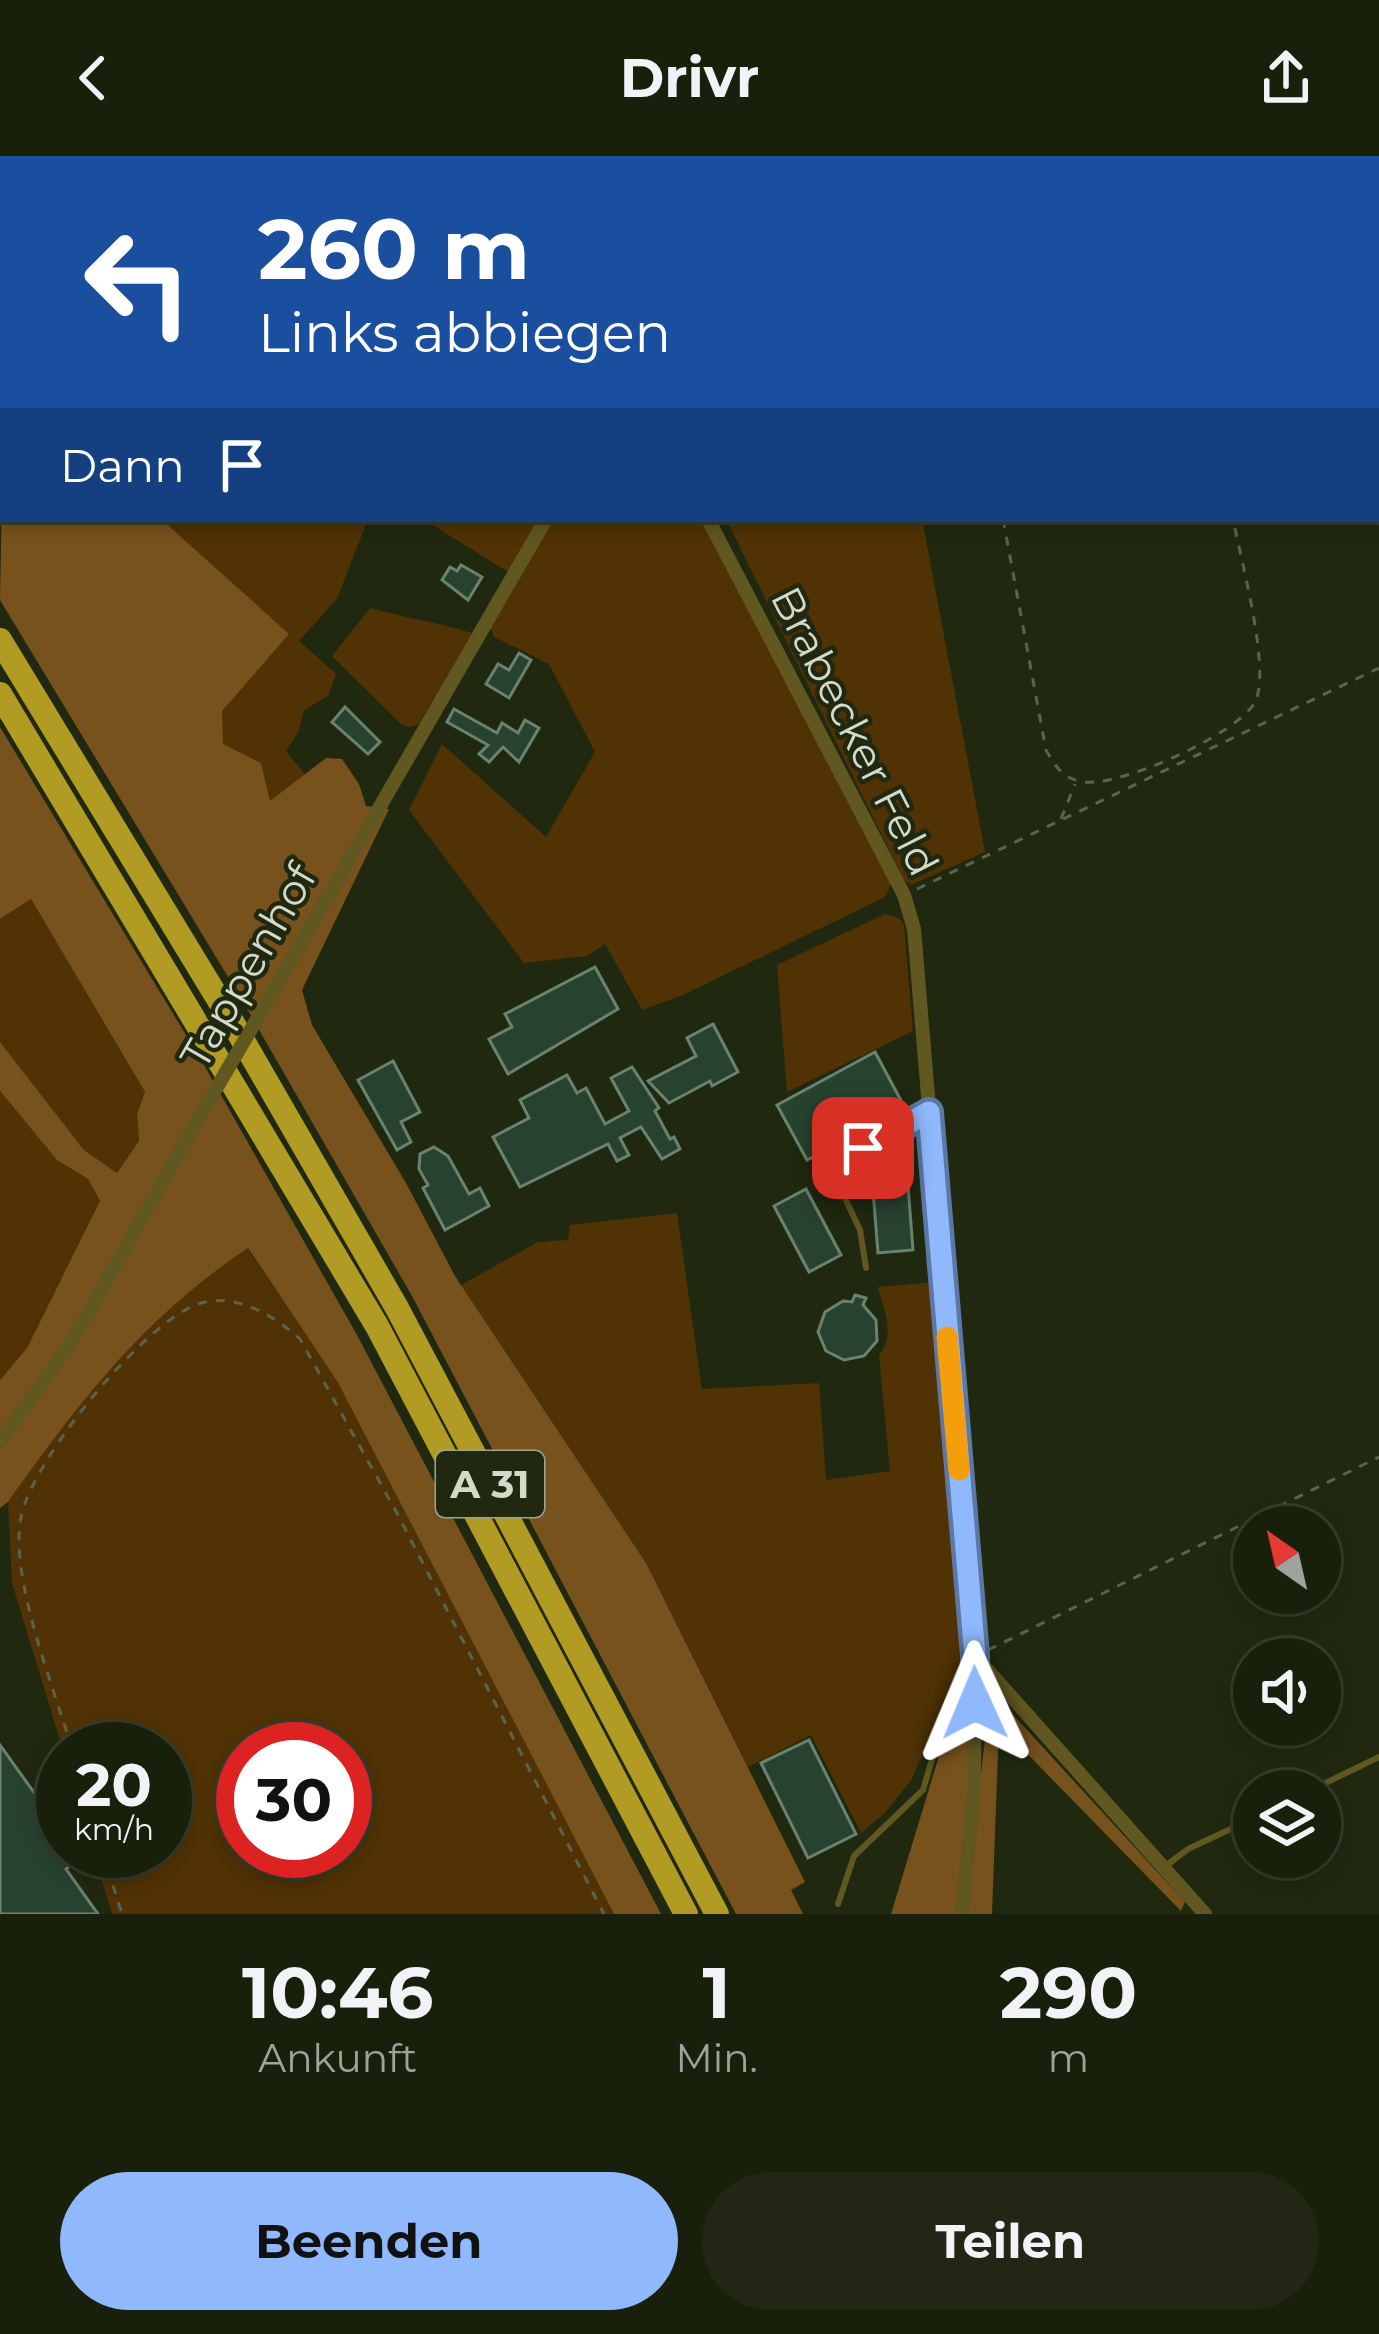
<!DOCTYPE html>
<html lang="de">
<style>
body{margin:0;font-family:Montserrat,sans-serif;background:#212714;color:#f1f3f6;height:100vh;display:flex;flex-direction:column;font-size:45px;white-space:nowrap}
*{box-sizing:border-box;margin:0}
p{font-size:39px;color:#9fa29d}
.icon{flex:none;width:66px;height:66px;fill:none;stroke:currentColor;stroke-width:2;stroke-linecap:round;stroke-linejoin:round}
.map{position:relative;height:1758px;overflow:hidden}
.sheet{display:flex;flex-direction:column;background:#181f0b;flex:1}
.sheet>*{flex:none}
.banner{position:absolute;left:0px;top:0px;width:1380px;height:366px;box-shadow:0 6px 18px #0003,0 0 0 3px #363d2c;background:#1a4fa0;color:#fff;overflow:hidden}
.needle{width:78px;rotate:326deg}
.fabs{position:absolute;left:1233px;top:1350px;display:grid;gap:24px}
.fabs a{display:grid;place-items:center;width:108px;height:108px;border-radius:50%;background:#181f0b;box-shadow:0 6px 18px #0003,0 0 0 3px #363d2c;font-size:60px}
.speed{position:absolute;left:36px;top:1566px;display:flex;gap:24px;font-size:60px;font-weight:700;text-align:center}
.speed>*{display:grid;place-content:center;width:156px;height:156px;border-radius:50%;background:#181f0b;box-shadow:0 6px 18px #0003,0 0 0 3px #363d2c;line-height:1}
.speed small{font-size:30px;font-weight:400}
.speed .limit{border:18px solid #d22;background:#fff;color:#111}
.pin{position:absolute;display:grid;place-items:center;width:102px;height:102px;color:#fff;margin:-51px;border-radius:24px;box-shadow:0 6px 18px #0006}
.me{position:absolute;width:132px;margin:-66px;rotate:359deg;stroke-linejoin:round;filter:drop-shadow(0 0 9px #0008)}
.turn{display:flex;align-items:center;gap:42px;height:252px;padding:0 60px;font-size:54px}
.turn .icon{width:156px;height:156px;stroke-width:2.5}
.turn b{display:block;font-size:84px;line-height:102px}
.then{display:flex;align-items:center;height:114px;padding:0 60px;background:#0003;gap:24px;font-size:45px}
.eta{display:flex;justify-content:space-evenly;align-items:center;height:204px;text-align:center}
.eta b{font-size:72px;font-weight:700;line-height:84px}
.primary-button{display:flex;gap:24px;margin-top:auto;padding:24px 60px}
.primary-button a{flex:1;height:138px;border-radius:72px;background:#8fb8fd;color:#111;font-size:48px;font-weight:700;line-height:138px;text-align:center}
.primary-button a+a{background:#212714;color:#f1f3f6}
header{display:flex;justify-content:space-between;align-items:center;height:156px;padding:0 60px;background:#181f0b;font-size:54px;font-weight:700}
.map>svg:first-child{display:block}
</style>
<header><svg class="icon" aria-label="back" viewBox="0 0 24 24"><path d="M15 5l-7 7 7 7"/></svg>Drivr<svg class="icon" aria-label="share" viewBox="0 0 24 24"><path d="M12 15V3M7 8l5-5 5 5M5 13v7h14v-7"/></svg></header>
<div class="map">
<svg width="1379" height="1758" viewBox="0 0 1379 1758">
<rect width="100%" height="100%" fill="#20290f"/>
<!-- green -->
<g fill="#503204" fill-rule="evenodd">
<path d="M161,363H368L337,443L299,485L336,518L328,540L304,554L299,575L286,595L306,620L270,646L260,607L223,588L167,371Z"/>
<path d="M423,363H539L508,416Z"/>
<path d="M551,363H703L891,728L885,741L683,839L642,854L605,788L587,800L524,807L409,654L442,588L546,681L595,596L549,508L494,481L490,471Z"/>
<path d="M726,363H922L985,696L911,729L904,724Z"/>
<path d="M370,452C405,462 438,466 472,477L419,568L409,571L401,568L332,500Z"/>
<path d="M31,743L145,936L137,958L139,985L117,1017L84,994L0,886V763Z"/>
<path d="M885,758L900,763L904,769L913,875L787,936L777,809Z"/>
<path d="M0,935L57,1004L88,1023L100,1045L27,1192L0,1224Z"/>
<path d="M677,1057L702,1233L819,1227L826,1324L890,1315L879,1200C896,1174 884,1158 878,1131L934,1126L963,1501L912,1623L885,1657L861,1677L811,1579L748,1611L646,1407L461,1129L538,1086L568,1084L570,1069Z"/>
<path d="M247,1092L337,1225L614,1758H112L93,1695H165V1593L63,1594L12,1427L8,1346L80,1244L136,1182L198,1125ZM243,1593H345V1695H243Z"/>
</g>
<!-- forest -->
<g fill="#78521d">
<path d="M3,288V363H161L289,478L222,555L223,588L261,607L270,645L326,602L342,603L359,628L366,650L389,653L302,834L312,869L406,1027L455,1120L646,1407L805,1726L791,1734L803,1758H736L412,1140L242,844L0,444Z"/>
<path d="M0,571L204,909L357,1179L661,1758H614L337,1225L248,1092C144,1161 79,1246 8,1346L0,1352V1224L27,1192L100,1045L88,1023L57,1004L0,935V886L84,994L117,1017L139,985L137,958L145,936L31,743L0,763Z"/>
<path d="M965,1536L970,1634L955,1758H891L953,1554Z"/>
<path d="M996,1549H1004L1185,1746L1181,1755L999,1569L992,1758H966L988,1554Z"/>
</g>
<!-- building -->
<g fill="#284230" stroke="#68846f" stroke-width="3">
<path d="M461,409L482,421L468,444L442,424L450,411L457,415Z"/>
<path d="M519,497L531,504L509,542L486,528L498,508L509,514Z"/>
<path d="M345,551L380,586L368,598L332,566Z"/>
<path d="M454,553L497,577L502,567L518,577L525,564L539,572L519,606L503,591L489,606L479,598L488,589L447,566Z"/>
<path d="M595,811L618,853L508,918L489,883L512,871L505,858Z"/>
<path d="M713,868L738,916L712,930L710,925L669,947L648,925L696,900L687,882Z"/>
<path d="M875,896L905,952L807,1004L777,949Z"/>
<path d="M393,905L420,956L401,966L411,986L397,994L358,924Z"/>
<path d="M632,911L659,952L655,955L670,983L674,981L680,993L662,1003L641,971L620,982L629,999L617,1005L608,988L520,1031L493,981L529,962L520,944L567,919L577,937L586,932L605,968L629,955L611,922Z"/>
<path d="M434,991L448,1000L469,1038L480,1032L489,1050L445,1074L423,1032L428,1029L419,1013L420,998Z"/>
<path d="M905,991L913,1094L878,1097L870,997Z"/>
<path d="M806,1033L841,1099L809,1116L774,1050Z"/>
<path d="M855,1139L866,1142L863,1149L876,1164L877,1185L864,1200L844,1204L826,1195L818,1176L825,1156L843,1145L852,1146Z"/>
<path d="M809,1584L856,1678L808,1702L761,1607Z"/>
<path d="M0,1589L63,1677V1695H76L81,1702L66,1713L98,1758H0Z"/>
</g>
<g fill="none" stroke-linecap="round" stroke-linejoin="round">
<!-- path -->
<g stroke="#5b634d" stroke-width="3" stroke-dasharray="9 9" stroke-linecap="butt">
<path d="M936,0L937,3"/>
<path d="M1167,0L1168,3"/>
<path d="M1003,363L1046,594C1054,608 1061,620 1078,625C1112,636 1242,577 1256,544C1270,510 1241,404 1233,363"/>
<path d="M1061,663L1075,628"/>
<path d="M917,733L1379,512"/>
<path d="M988,1494L1379,1301"/>
<path d="M72,1593C54,1531 9,1422 21,1361C32,1304 146,1163 201,1147C238,1137 274,1160 300,1183L398,1359L604,1758"/>
<path d="M102,1695L122,1758"/>
</g>
<!-- service -->
<g stroke="#615721" stroke-width="6">
<path d="M866,1112L860,1074L830,1010L926,957"/>
<path d="M1309,1635L1379,1601"/>
<path d="M1163,1712L1188,1693L1254,1662"/>
<path d="M838,1748L854,1700L923,1634L952,1536L973,1507"/>
</g>
<!-- minor -->
<g stroke="#615721" stroke-width="14">
<path d="M501,0L502,3"/>
<path d="M761,3L763,0"/>
<path d="M708,363L904,739L914,773L975,1500L974,1633L962,1758"/>
<path d="M274,834L546,363"/>
<path d="M0,1285L71,1187L196,967"/>
<path d="M975,1500L1205,1758"/>
</g>
<!-- motorway -->
<g stroke="#b19b22" stroke-width="24">
<path d="M0,484L234,869L397,1152L717,1758"/>
<path d="M0,538L377,1170L686,1758"/>
</g>
<!-- minor-bridge -->
<path stroke="#615721" stroke-width="14" d="M196,967L274,834"/>
</g>
<g fill="none" stroke-linecap="round" stroke-linejoin="round">
<!-- route casing -->
<g stroke="#5d78a4" stroke-width="30">
<path id="route" d="M863,992L929,956L975,1500V1547"/>
</g>
<!-- route -->
<use href="#route" stroke="#8fb8fd" stroke-width="21"/>
<!-- slow -->
<path stroke="#f59e0b" stroke-width="21" d="M947,1181L959,1314"/>
</g>
<g text-anchor="middle" stroke-width="9" stroke-linejoin="round" paint-order="stroke">
<!-- shield labels -->
<rect fill="#20290f" stroke="#9da592" stroke-width="3" x="436" y="1295" width="108" height="66" rx="9"/>
<g font-size="39" font-weight="bold" fill="#d3daca">
<text x="490" y="1342">A 31</text>
</g>
<!-- street labels -->
<g font-size="42" fill="#d3daca" stroke="#20290f">
<text transform="translate(855 575) rotate(63)" y="15">Brabecker Feld</text>
<text transform="translate(248 810) rotate(-60)" y="15">Tappenhof</text>
</g>
</g>
</svg>
<div class="fabs">
<a><svg class="needle" viewBox="-14 -14 28 28"><path d="M0-13l5 13h-10z" fill="#e53935"/><path d="M0 13l5-13h-10z" fill="#9fa29d"/></svg></a>
<a><svg class="icon" aria-label="sound" viewBox="0 0 24 24"><path d="M4 9h4l5-4v14l-5-4H4zM17 9q2 3 0 6"/></svg></a>
<a><svg class="icon" aria-label="layers" viewBox="0 0 24 24"><path d="M12 4l9 5-9 5-9-5zM3 14l9 5 9-5"/></svg></a>
</div>
<div class="speed"><div>20<small>km/h</small></div><div class="limit">30</div></div>
<div class="pin" style="left:863px;top:992px;background:#d93025"><svg class="icon" aria-label="arrive" viewBox="0 0 24 24"><path d="M6 21V4h12l-3 4 3 4H6"/></svg></div>
<svg class="me" style="left:975px;top:1547px" viewBox="-20 -20 40 40"><path d="M0-17L14 15 0 8-14 15z" fill="#8fb8fd" stroke="#fff" stroke-width="4"/></svg>
<div class="banner">
<div class="turn"><svg class="icon" aria-label="left" viewBox="0 0 24 24"><path d="M17 20v-9H6M10 6l-5 5 5 5"/></svg><div><b>260 m</b>Links abbiegen</div></div>
<div class="then">Dann<svg class="icon" aria-label="arrive" viewBox="0 0 24 24"><path d="M6 21V4h12l-3 4 3 4H6"/></svg></div>
</div>
</div>
<section class="sheet">
<div class="eta">
<div><b>10:46</b><p>Ankunft</p></div>
<div><b>1</b><p>Min.</p></div>
<div><b>290</b><p>m</p></div>
</div>
<div class="primary-button"><a>Beenden</a><a>Teilen</a></div>
</section>
